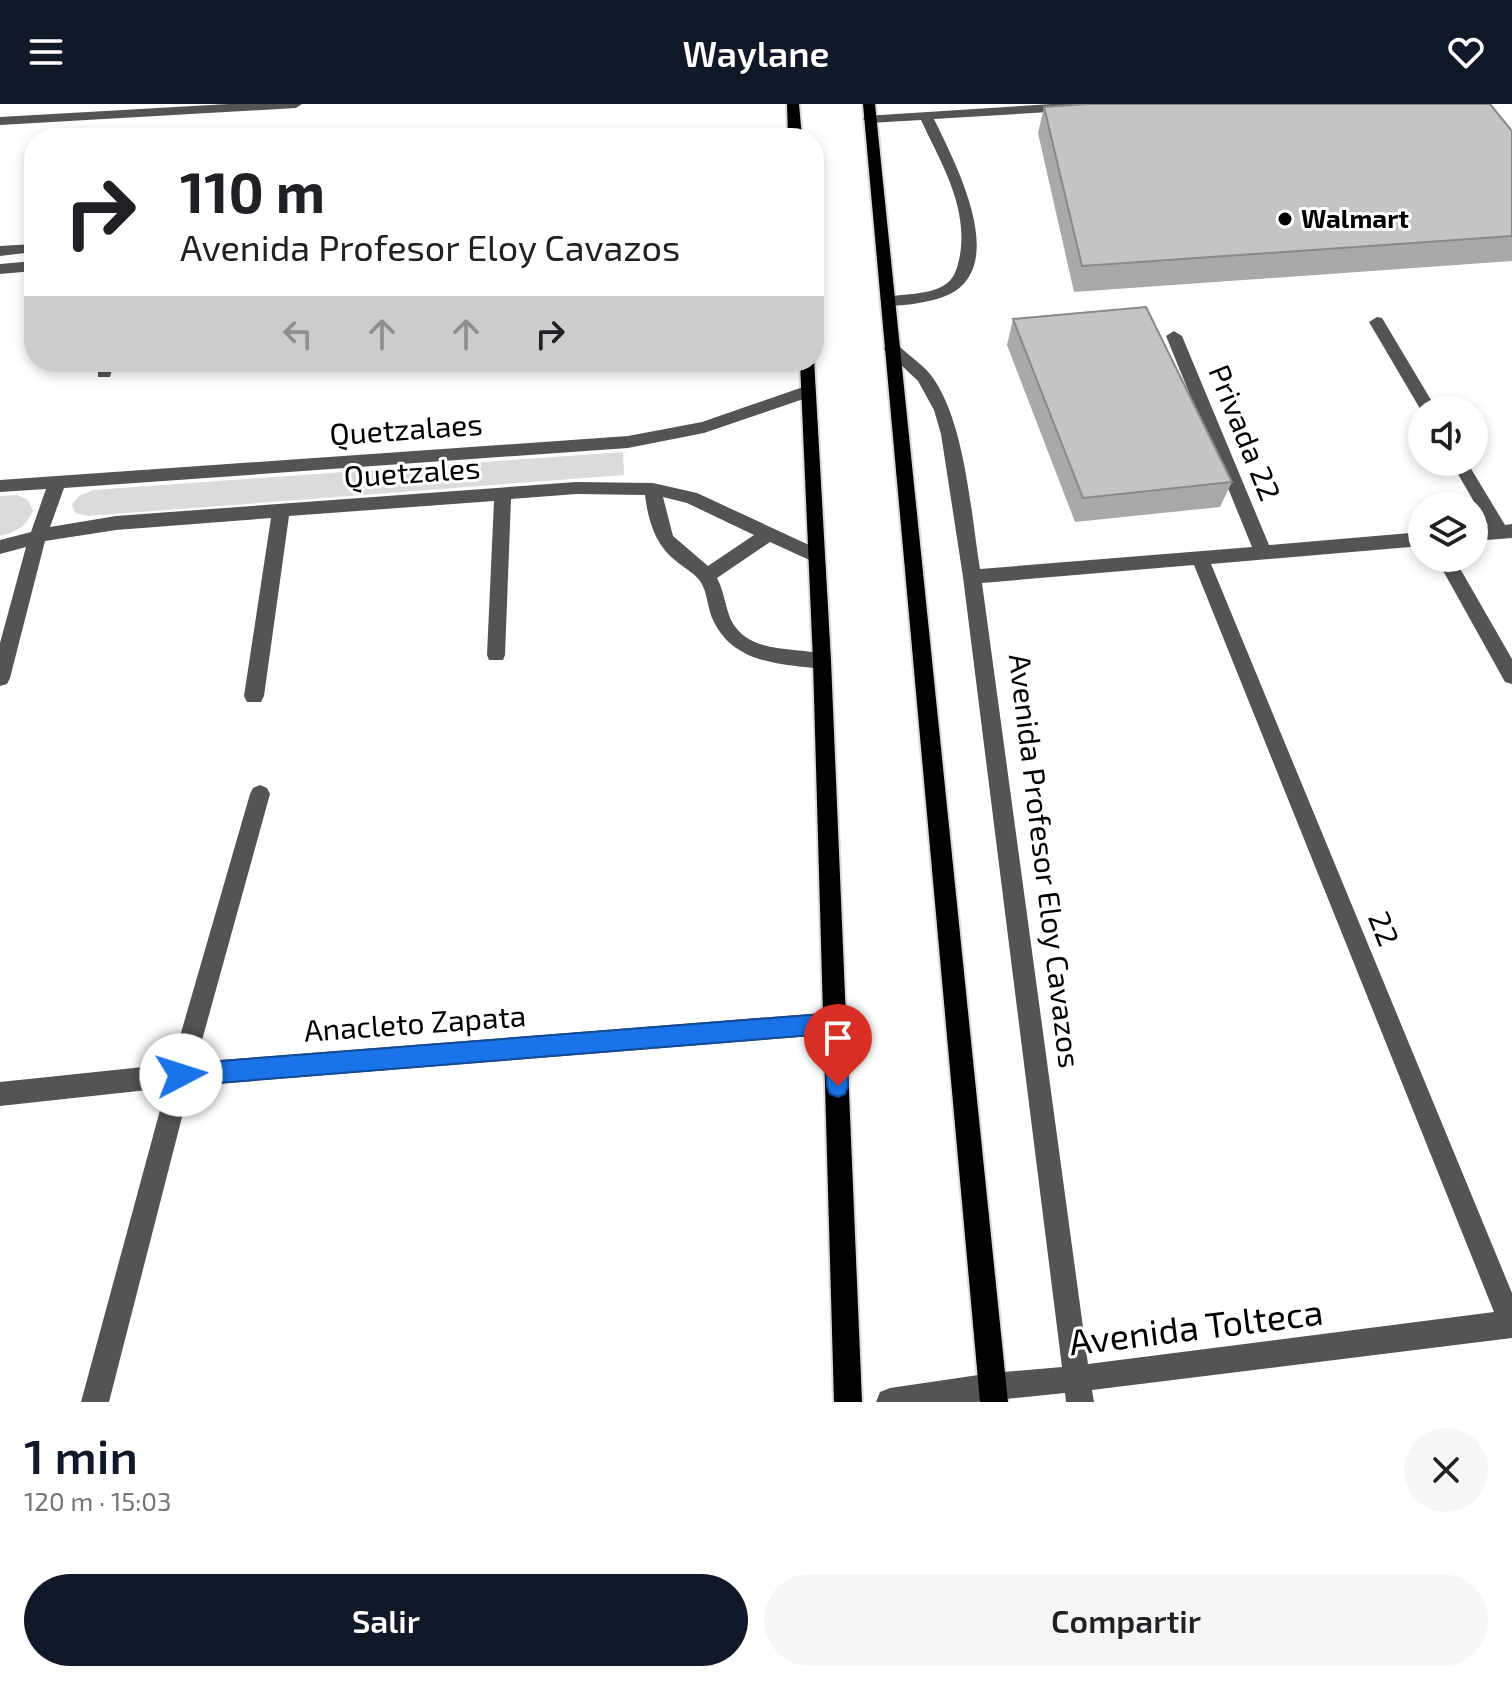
<!DOCTYPE html>
<html lang="es">
<meta charset="utf-8">
<style>
body{margin:0;font-family:"Exo 2",sans-serif;background:#f6f6f6;color:#202124;height:100vh;display:flex;flex-direction:column;font-size:30px;white-space:nowrap}
*{box-sizing:border-box;margin:0}
p{font-size:26px;color:#757577}
.icon{flex:none;width:44px;height:44px;fill:none;stroke:currentColor;stroke-width:2;stroke-linecap:round;stroke-linejoin:round}
.map{position:relative;height:1298px;overflow:hidden}
.panel{display:flex;flex-direction:column;background:#fff;flex:1}
.panel>*{flex:none}
.banner{position:absolute;left:24px;top:24px;width:800px;height:244px;border-radius:32px;box-shadow:0 4px 12px #0003;background:#fff;color:#202124;overflow:hidden}
.tools{position:absolute;left:1408px;top:292px;display:grid;gap:16px}
.tools a{display:grid;place-items:center;width:80px;height:80px;border-radius:50%;background:#fff;box-shadow:0 4px 12px #0003;font-size:40px}
.pin{position:absolute;display:grid;place-items:center;width:68px;height:68px;color:#fff;margin:-82px -34px;border-radius:50% 50% 50% 0;rotate:-45deg;box-shadow:0 0 8px #0007}
.pin .icon{rotate:45deg}
.me{position:absolute;width:88px;margin:-44px;rotate:85deg;stroke-linejoin:round;filter:drop-shadow(0 0 6px #0008)}
.turn{display:flex;align-items:center;gap:28px;height:168px;padding:0 24px;font-size:36px}
.turn .icon{width:104px;height:104px;stroke-width:2.5}
.turn b{display:block;font-size:56px;line-height:68px}
.lanes{display:flex;align-items:center;height:76px;padding:0 24px;background:#0003;justify-content:center;gap:40px;direction:ltr}
.lanes .off{opacity:.35}
.round{display:grid;place-items:center;flex:none;width:84px;height:84px;border-radius:42px;background:#f6f6f6}
.head{display:flex;align-items:center;justify-content:space-between;height:136px;padding:0 24px}
h1{font-size:48px;font-weight:600;line-height:60px;color:#111827}
.cta{display:flex;gap:16px;margin-top:auto;padding:16px 24px}
.cta a{flex:1;height:92px;border-radius:48px;background:#111827;color:#fff;font-size:32px;font-weight:600;line-height:92px;text-align:center}
.cta a+a{background:#f6f6f6;color:#202124}
header{display:flex;justify-content:space-between;align-items:center;height:104px;padding:0 24px;background:#111827;color:#fff;font-size:36px;font-weight:600}
.map>svg:first-child{display:block}
</style>
<header><svg class="icon" aria-label="menu" viewBox="0 0 24 24"><path d="M4 6h16M4 12h16M4 18h16"/></svg>Waylane<svg class="icon" aria-label="heart" viewBox="0 0 24 24"><path d="M12 20l-8-8c-3-5 5-10 8-4 3-6 11-1 8 4z"/></svg></header>
<div class="map">
<svg width="1512" height="1298" viewBox="0 0 1512 1298">
<rect width="100%" height="100%" fill="#fff"/>
<!-- green -->
<g fill="#dbdbdb">
<path d="M623,348L624,371L88,412L75,409L72,400L79,392L93,386Z"/>
<path d="M17,391L28,396L33,407C25,423 17,428 0,432V392Z"/>
</g>
<g fill="none" stroke-linecap="round" stroke-linejoin="round">
<!-- major casing -->
<g stroke="#dbdbdb" stroke-width="4">
<g id="major">
<path d="M787,0H799L802,34H788Z"/>
<path d="M863,0H875L1008,1298H980Z"/>
<path d="M814,255L831,557L862,1298H834L813,557L800,258H814Z"/>
</g>
</g>
<!-- minor -->
<g fill="#545454" fill-rule="evenodd">
<path d="M228,0H302L296,4L0,21V13Z"/>
<path d="M1052,0H1121L1115,4L934,15C955,59 1017,173 937,195C921,199 899,204 882,200V194C902,189 924,192 943,182C955,175 957,165 960,151C968,102 941,59 921,16L870,19L863,15L865,12Z"/>
<path d="M34,140V148L0,152V142Z"/>
<path d="M34,157V167L0,170V160Z"/>
<path d="M1377,213L1382,214L1437,306L1422,308L1369,218Z"/>
<path d="M1174,227L1182,232L1269,441L1422,428V442L1211,460L1512,1189V1234L1092,1286L1094,1298H1066L1065,1289L976,1298H876L880,1288L890,1284L992,1269L1062,1263L963,473L941,330L934,306L918,277L884,245L886,241H898C908,251 921,259 930,270C965,314 971,410 980,465L1252,443L1166,232ZM1194,461L1494,1208L1088,1260L982,479Z"/>
<path d="M98,258H114L110,273H98Z"/>
<path d="M809,281L815,283V291L704,329L628,344L64,384L50,423L116,412L576,378L653,379L697,389L822,447L825,452L816,459L770,438L717,474C724,487 725,502 731,516C750,553 797,541 829,552L831,557L829,562L822,565C781,560 735,560 714,518C707,505 708,488 700,477C693,468 684,464 676,457C655,441 648,416 645,391L576,390L511,395L505,551L503,556H489L487,551L494,397L289,412L264,592L261,598H247L244,592L271,414L116,426L45,437L10,574L7,580L0,582V539L26,443L0,450V436L31,428L46,385L0,388V376L628,332L702,318ZM663,393L687,399L754,431L708,462L673,432Z"/>
<path d="M1451,358H1467L1505,421L1512,420V434L1474,437V423L1488,422Z"/>
<path d="M1436,454H1454L1512,555V580L1505,578Z"/>
<path d="M260,681L267,684L270,690L196,958L836,908L844,911L847,919L844,927L836,930L190,982L109,1298H81L166,984L0,1002V978L172,960L250,690L253,684Z"/>
</g>
<!-- major -->
<use href="#major" fill="#000" fill-rule="evenodd"/>
</g>
<!-- wall -->
<g fill="#a9a9a9">
<path d="M1044,3L1512,27V157L1074,188L1038,29Z"/>
<path d="M1013,215L1232,378L1220,403L1075,418L1007,241Z"/>
</g>
<!-- building -->
<g fill="#c4c4c4" stroke="#898989" stroke-width="2">
<path d="M1087,0H1490L1512,27V132L1082,162L1044,3Z"/>
<path d="M1146,203L1232,378L1083,394L1013,215Z"/>
</g>
<!-- route -->
<path fill="#1a73e8" stroke="#114b97" stroke-width="2" d="M836,909L843,912L846,919L848,982L845,990L838,993L830,990L827,982L825,930L181,982L173,978L170,971L173,963L181,960Z"/>
<!-- markers -->
<circle fill="#000" stroke="#fff" stroke-width="3" cx="1285" cy="115" r="8"/>
<g text-anchor="middle" stroke-width="6" stroke-linejoin="round" paint-order="stroke">
<!-- far-poi labels -->
<g font-size="26" font-weight="bold" fill="#000" stroke="#fff" text-anchor="start">
<text x="1301" y="124">Walmart</text>
</g>
<!-- street labels -->
<g font-size="30" fill="#000" stroke="#fff">
<text transform="translate(406 326) rotate(-4)" y="10">Quetzalaes</text>
<text transform="translate(1244 329) rotate(68)" y="10">Privada 22</text>
<text transform="translate(412 369) rotate(-4)" y="10">Quetzales</text>
<text transform="translate(1044 757) rotate(83)" y="10">Avenida Profesor Eloy Cavazos</text>
<text transform="translate(1383 825) rotate(68)" y="10">22</text>
<text transform="translate(415 920) rotate(-4)" y="10">Anacleto Zapata</text>
</g>
<!-- near-street labels -->
<g font-size="36" fill="#000" stroke="#fff">
<text transform="translate(1196 1223) rotate(-7)" y="13">Avenida Tolteca</text>
</g>
</g>
</svg>
<div class="tools">
<a><svg class="icon" aria-label="sound" viewBox="0 0 24 24"><path d="M4 9h4l5-4v14l-5-4H4zM17 9q2 3 0 6"/></svg></a>
<a><svg class="icon" aria-label="layers" viewBox="0 0 24 24"><path d="M12 4l9 5-9 5-9-5zM3 14l9 5 9-5"/></svg></a>
</div>
<div class="pin" style="left:838px;top:982px;background:#d93025"><svg class="icon" aria-label="arrive" viewBox="0 0 24 24"><path d="M6 21V4h12l-3 4 3 4H6"/></svg></div>
<svg class="me" style="left:181px;top:971px" viewBox="-20 -20 40 40"><circle r="19" fill="#fff"/><path d="M0-13L10 11 0 6-10 11z" fill="#1a73e8"/></svg>
<div class="banner">
<div class="turn"><svg class="icon" aria-label="right" viewBox="0 0 24 24"><path d="M7 20v-9h11M14 6l5 5-5 5"/></svg><div><b>110 m</b>Avenida Profesor Eloy Cavazos</div></div>
<div class="lanes"><svg class="icon off" aria-label="left" viewBox="0 0 24 24"><path d="M17 20v-9H6M10 6l-5 5 5 5"/></svg><svg class="icon off" aria-label="ahead" viewBox="0 0 24 24"><path d="M12 20V5M6 11l6-6 6 6"/></svg><svg class="icon off" aria-label="ahead" viewBox="0 0 24 24"><path d="M12 20V5M6 11l6-6 6 6"/></svg><svg class="icon" aria-label="right" viewBox="0 0 24 24"><path d="M7 20v-9h11M14 6l5 5-5 5"/></svg></div>
</div>
</div>
<section class="panel">
<div class="head"><div><h1>1 min</h1><p>120 m · 15:03</p></div><a class="round"><svg class="icon" aria-label="close" viewBox="0 0 24 24"><path d="M6 6l12 12M18 6L6 18"/></svg></a></div>
<div class="cta"><a>Salir</a><a>Compartir</a></div>
</section>
